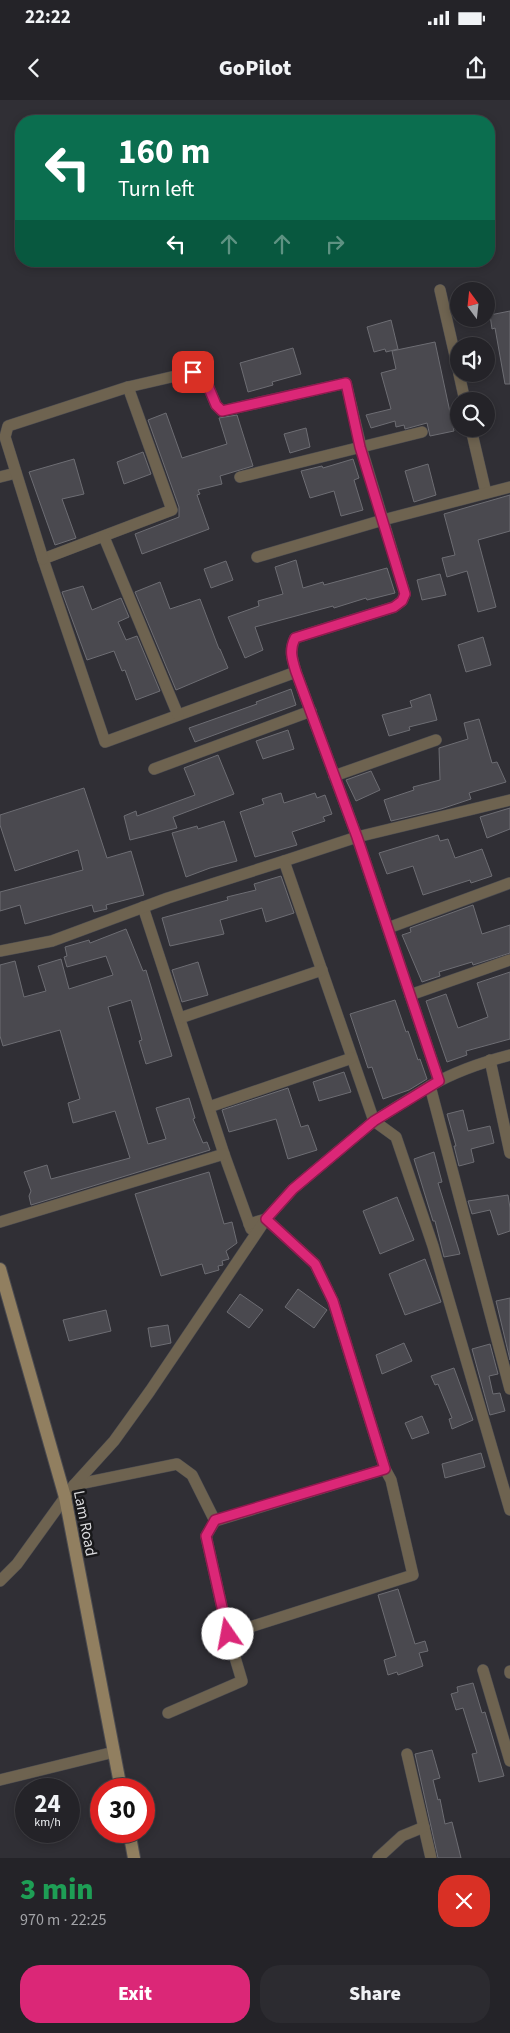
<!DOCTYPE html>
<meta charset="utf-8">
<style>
body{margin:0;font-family:"Source Sans 3",sans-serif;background:#2c2b30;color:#f1f3f6;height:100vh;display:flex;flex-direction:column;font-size:19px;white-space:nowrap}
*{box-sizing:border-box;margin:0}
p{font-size:16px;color:#a3a4a8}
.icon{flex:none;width:28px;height:28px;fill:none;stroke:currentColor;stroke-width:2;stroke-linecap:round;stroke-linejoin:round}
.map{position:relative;height:1758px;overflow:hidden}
.sheet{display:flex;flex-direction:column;background:#242328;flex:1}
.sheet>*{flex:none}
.guide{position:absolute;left:15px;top:15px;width:480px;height:152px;border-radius:20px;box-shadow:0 2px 8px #0003,0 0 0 1px #414045;background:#0b6e4f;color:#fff;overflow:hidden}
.needle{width:32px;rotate:345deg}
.tools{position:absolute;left:450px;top:182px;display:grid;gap:10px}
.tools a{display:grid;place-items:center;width:45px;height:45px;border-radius:50%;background:#242328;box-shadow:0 2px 8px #0003,0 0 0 1px #414045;font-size:25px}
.speed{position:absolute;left:15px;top:1678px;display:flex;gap:10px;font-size:25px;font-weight:700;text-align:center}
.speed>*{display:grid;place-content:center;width:65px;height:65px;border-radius:50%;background:#242328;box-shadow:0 2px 8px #0003,0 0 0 1px #414045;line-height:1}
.speed small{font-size:12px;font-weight:400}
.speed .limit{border:8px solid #d22;background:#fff;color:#111}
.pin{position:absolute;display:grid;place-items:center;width:42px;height:42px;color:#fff;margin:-21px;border-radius:10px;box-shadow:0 2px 8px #0006}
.me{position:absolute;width:55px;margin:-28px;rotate:348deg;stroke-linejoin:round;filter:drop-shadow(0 0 4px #0008)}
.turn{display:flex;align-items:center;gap:18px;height:105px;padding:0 20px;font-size:22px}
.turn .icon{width:65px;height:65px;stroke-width:2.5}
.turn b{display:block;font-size:35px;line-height:42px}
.lanes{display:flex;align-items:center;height:48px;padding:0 20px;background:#0003;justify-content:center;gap:25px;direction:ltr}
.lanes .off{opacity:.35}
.round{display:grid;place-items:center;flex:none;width:52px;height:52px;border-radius:20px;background:#2c2b30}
.headline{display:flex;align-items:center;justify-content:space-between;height:85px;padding:0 20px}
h1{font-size:30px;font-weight:800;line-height:38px;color:#1e9e55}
.cta{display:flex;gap:10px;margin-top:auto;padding:10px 20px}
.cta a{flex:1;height:58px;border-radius:20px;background:#db2777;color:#fff;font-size:20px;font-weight:800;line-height:58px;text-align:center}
.cta a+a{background:#2c2b30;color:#f1f3f6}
.status{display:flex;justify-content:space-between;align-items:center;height:35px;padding:0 25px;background:#242328;direction:ltr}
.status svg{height:14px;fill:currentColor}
header{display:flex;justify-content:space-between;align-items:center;height:65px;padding:0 20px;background:#242328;font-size:22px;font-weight:800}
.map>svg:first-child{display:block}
</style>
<div class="status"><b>22:22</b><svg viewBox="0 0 49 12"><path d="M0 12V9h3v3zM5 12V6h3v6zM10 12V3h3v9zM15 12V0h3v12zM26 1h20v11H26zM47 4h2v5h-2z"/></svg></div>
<header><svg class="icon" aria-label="back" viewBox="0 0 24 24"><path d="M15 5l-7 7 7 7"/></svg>GoPilot<svg class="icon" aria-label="share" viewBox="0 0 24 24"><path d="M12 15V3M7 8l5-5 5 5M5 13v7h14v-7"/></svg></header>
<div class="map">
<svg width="510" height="1758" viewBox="0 0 510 1758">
<rect width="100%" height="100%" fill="#302f35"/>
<!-- building -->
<g fill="#4a494f" stroke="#6d6d73">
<path d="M510,211V284H505L495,228L492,229L490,215Z"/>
<path d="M391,220L398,249L386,252L385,249L374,252L367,227Z"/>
<path d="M435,242L454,331L430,336L427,323L405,329L404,325L396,327L395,321L371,328L366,315L391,309L381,273L396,269L392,251Z"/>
<path d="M293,248L301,274L272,282L273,285L248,292L240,263Z"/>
<path d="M166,313L182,358L227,344L219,318L237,315L253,366L220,376L222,384L198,390L200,394L197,395L209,429L142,454L135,434L179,417V407L148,320Z"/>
<path d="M306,328L310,347L290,353L284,334Z"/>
<path d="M143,352L151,374L124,384L117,362Z"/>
<path d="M74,359L84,394L62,399L76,438L55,445L29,372Z"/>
<path d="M353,359L359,378L354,380L363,410L341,416L334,391L310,398L301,371L322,366L323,368Z"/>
<path d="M428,364L436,395L414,402L405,371Z"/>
<path d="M510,395V431L478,440L496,507L478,512L467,471L447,477L442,458L455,455L444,414Z"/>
<path d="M296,460L303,488L323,482L324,485L387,468L395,493L367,500L366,498L334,508L333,506L255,527L263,550L245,558L228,517L259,506L258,501L283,494L275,467Z"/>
<path d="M226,461L233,480L211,488L204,469Z"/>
<path d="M440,474L446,495L422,500L417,480Z"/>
<path d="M160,482L170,509L200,499L219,549H220L228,568L176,590L135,492Z"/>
<path d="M83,486L92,510L121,498L129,517L118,522L126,540L137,536L160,591L136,600L125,570L122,571L114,551L87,560L62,492Z"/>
<path d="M483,537L491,565L466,572L458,545Z"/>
<path d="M291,589L296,605L195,642L189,628L257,604L256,602Z"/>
<path d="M430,594L437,620L409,627L410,630L389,636L382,615L412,607L410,601Z"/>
<path d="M479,619L492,663L497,662L506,682L469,693L471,699L441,709L391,721L384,700L414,690L413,687L440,680L439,648L468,639L464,623Z"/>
<path d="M288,630L294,649L263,659L256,641Z"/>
<path d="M218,655L234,694L173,717L177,728L130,740L124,716L136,711L137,716L195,695L184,668Z"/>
<path d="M371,671L380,690L356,701L346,680Z"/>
<path d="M84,688L107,758L131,751L144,795L106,805L107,809L94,812L92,805L25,824L20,805L0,811V792L83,770L78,750L15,771L0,725V715Z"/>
<path d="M281,693L284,703L315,693L317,698L325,695L332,714L323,717L325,721L292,732L297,745L255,757L240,712L264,704L262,699Z"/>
<path d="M510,708V729L487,738L480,717Z"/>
<path d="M224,721L237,761L210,768L186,777L172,733L197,726L198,729Z"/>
<path d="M438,735L440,741L448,739L455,758L482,749L492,776L471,783L470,780L423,795L413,766L387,774L379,753Z"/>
<path d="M281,776L294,813L266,822L262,808L220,820L224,834L170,846L162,818L228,800L227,797L256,790L254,784Z"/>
<path d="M473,805L482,834L510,825V853L473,865L472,862L439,872L440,876L422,882L402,835L411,832L410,828Z"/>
<path d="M126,829L143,871L146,870L172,956L146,964L139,941L142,940L131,900L108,907L148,1044L166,1039L156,1008L189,998L195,1018L193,1019L203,1043L207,1042L210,1050L31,1105L29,1096L31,1091L24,1072L47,1065L51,1079L130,1058L115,1011L73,1023L68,1003L80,999L60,930L3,946L0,936V865L15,861L24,897L46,891L38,866L61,859L69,889L113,875L106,856L67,867L64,857L67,856L65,847L89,840L90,843Z"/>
<path d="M198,862L208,895L182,902L172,870Z"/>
<path d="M510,872V939L466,951L467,955L447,962L426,901L446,894L458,928L488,917L477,883Z"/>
<path d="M395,900L406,932L408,931L418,960L420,959L427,979L409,990L383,999L372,967L368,968L350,914Z"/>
<path d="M344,972L351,992L319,1001L313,982Z"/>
<path d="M288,988L301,1027L308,1025L317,1050L288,1059L276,1019L229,1032L222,1010Z"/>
<path d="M463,1010L468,1031L490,1026L494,1043L471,1049L474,1062L459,1066L454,1046H456L447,1014Z"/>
<path d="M434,1052L442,1082L438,1083L460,1154L444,1157L435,1121H433L414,1059Z"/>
<path d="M209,1072L224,1124L232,1122L237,1143L226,1151L229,1159L222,1161L223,1165L218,1166L219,1170L205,1174L202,1164L161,1176L135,1094Z"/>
<path d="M508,1095L510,1108V1131L498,1135L490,1110L472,1114L468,1101Z"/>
<path d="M397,1097L414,1140L380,1154L363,1111Z"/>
<path d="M425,1159L441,1202L405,1215L389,1174Z"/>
<path d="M298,1189L327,1210L314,1228L285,1207Z"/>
<path d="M240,1194L263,1210L249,1228L227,1212Z"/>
<path d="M510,1198V1260L496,1201Z"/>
<path d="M106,1210L111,1231L69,1241L63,1220Z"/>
<path d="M168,1225L171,1243L151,1247L148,1228Z"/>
<path d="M404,1243L412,1261L382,1274L376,1255Z"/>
<path d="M490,1244L498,1274L489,1276L493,1294L500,1293L505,1311L490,1315L472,1249Z"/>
<path d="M454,1268L473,1320L452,1329L449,1319L452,1318L438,1284L435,1285L431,1276Z"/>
<path d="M422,1316L429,1333L412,1339L405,1323Z"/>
<path d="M481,1353L485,1367L445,1378L442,1364Z"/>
<path d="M398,1489L415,1544L425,1541L428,1551L419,1553L423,1566L398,1575L397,1572L388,1575L384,1560L396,1556L378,1495Z"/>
<path d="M473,1583L482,1613L485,1612L504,1676L479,1682L472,1654L477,1653L471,1634L463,1608L456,1610L451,1594L458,1592L457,1587Z"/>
<path d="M432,1650L440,1678L433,1680L438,1700L440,1699L445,1724L452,1722L461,1758H438L415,1654Z"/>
</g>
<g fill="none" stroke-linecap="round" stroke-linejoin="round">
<!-- minor casing -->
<g stroke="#4b4b50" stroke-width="12">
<g id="minor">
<path d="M440,190L459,273"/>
<path d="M459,274L465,301"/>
<path d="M128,287L172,410L43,459L105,642L296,572"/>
<path d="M471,329L486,393"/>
<path d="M0,377L16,373"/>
<path d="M240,377L422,332"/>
<path d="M104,437L178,615"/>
<path d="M43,459L5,337L8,326L128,287L193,272L206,281L216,305L222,311L346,283L361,347L383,420L257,457"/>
<path d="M154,669L311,611"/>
<path d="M334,676L436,640"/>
<path d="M284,761L357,737L510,700"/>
<path d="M143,807L224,1054L251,1129"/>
<path d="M388,828L510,783"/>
<path d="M0,851L52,841L168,798L284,761L374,1021L396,1037L433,1146L510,1410"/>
<path d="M410,895L510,860"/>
<path d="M180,918L322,870"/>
<path d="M490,960L510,1053"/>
<path d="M439,981L357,737L296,572C292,559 289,550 295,538L394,507L402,501L405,494L383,420L510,387"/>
<path d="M430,986L510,1289"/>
<path d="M209,1007L352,958"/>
<path d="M0,1122L224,1054"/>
<path d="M249,1124L266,1119L315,1164L333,1201L385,1369L391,1380L413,1475L228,1534L206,1436L215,1421L385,1369"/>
<path d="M74,1385L177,1364L192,1375L215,1421"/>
<path d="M0,1481L17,1464L74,1385L114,1341L150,1291L266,1119L293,1089L374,1021L430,986C454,972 483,962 510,955"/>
<path d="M483,1570L510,1661"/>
<path d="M510,1571V1573"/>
<path d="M168,1613L242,1581L228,1534"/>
<path d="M407,1654L431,1758"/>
<path d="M0,1680L114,1652"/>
<path d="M378,1758L402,1736L424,1727"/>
</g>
</g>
<!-- secondary casing -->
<g stroke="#4b4b50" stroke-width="14">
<g id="secondary">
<path d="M0,1169L65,1397L121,1689"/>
<path d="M129,1731L134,1758"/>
</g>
</g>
<!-- minor -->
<use href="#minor" stroke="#6e6350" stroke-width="11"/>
<!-- secondary -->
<use href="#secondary" stroke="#917f60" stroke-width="12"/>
</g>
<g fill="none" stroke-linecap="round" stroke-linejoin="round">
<!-- route casing -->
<g stroke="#8e194d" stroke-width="12">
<path id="route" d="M193,272L206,281L216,305L222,311L346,283L360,347L405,494L402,501L394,507L295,538C289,550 292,559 296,572L357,737L439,981L374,1021L293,1089L266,1119L315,1164L333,1201L385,1369L215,1420L206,1436L228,1534"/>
</g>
<!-- route -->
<use href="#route" stroke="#db2777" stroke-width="9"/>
</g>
<g text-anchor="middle" stroke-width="5" stroke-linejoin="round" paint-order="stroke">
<!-- street labels -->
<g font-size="16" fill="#dbdbde" stroke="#18181a">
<text transform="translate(86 1423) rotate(79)" y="6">Lam Road</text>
</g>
</g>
</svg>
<div class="tools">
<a><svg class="needle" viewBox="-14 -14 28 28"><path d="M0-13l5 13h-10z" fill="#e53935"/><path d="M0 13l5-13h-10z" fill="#a3a4a8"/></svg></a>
<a><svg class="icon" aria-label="sound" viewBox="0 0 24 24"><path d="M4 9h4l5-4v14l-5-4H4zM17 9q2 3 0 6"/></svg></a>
<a><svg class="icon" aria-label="search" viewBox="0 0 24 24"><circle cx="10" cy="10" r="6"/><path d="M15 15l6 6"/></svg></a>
</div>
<div class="speed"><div>24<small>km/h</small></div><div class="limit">30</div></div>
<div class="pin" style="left:193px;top:272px;background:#d93025"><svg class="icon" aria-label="arrive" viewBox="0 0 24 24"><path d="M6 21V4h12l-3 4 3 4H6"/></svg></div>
<svg class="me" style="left:228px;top:1534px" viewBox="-20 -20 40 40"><circle r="19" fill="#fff"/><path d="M0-13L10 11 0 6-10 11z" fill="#db2777"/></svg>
<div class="guide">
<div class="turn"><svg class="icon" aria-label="left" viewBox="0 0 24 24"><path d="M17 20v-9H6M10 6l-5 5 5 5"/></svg><div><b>160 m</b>Turn left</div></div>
<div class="lanes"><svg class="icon" aria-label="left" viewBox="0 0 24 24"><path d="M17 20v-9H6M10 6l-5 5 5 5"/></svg><svg class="icon off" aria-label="ahead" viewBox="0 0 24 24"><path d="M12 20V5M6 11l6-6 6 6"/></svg><svg class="icon off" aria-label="ahead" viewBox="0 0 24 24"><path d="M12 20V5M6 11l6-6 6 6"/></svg><svg class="icon off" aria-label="right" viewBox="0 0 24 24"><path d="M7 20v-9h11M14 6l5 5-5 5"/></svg></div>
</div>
</div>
<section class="sheet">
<div class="headline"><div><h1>3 min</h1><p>970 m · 22:25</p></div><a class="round" style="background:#d93025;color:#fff"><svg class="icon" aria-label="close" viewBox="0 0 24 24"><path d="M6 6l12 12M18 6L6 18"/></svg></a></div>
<div class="cta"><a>Exit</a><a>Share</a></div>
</section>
